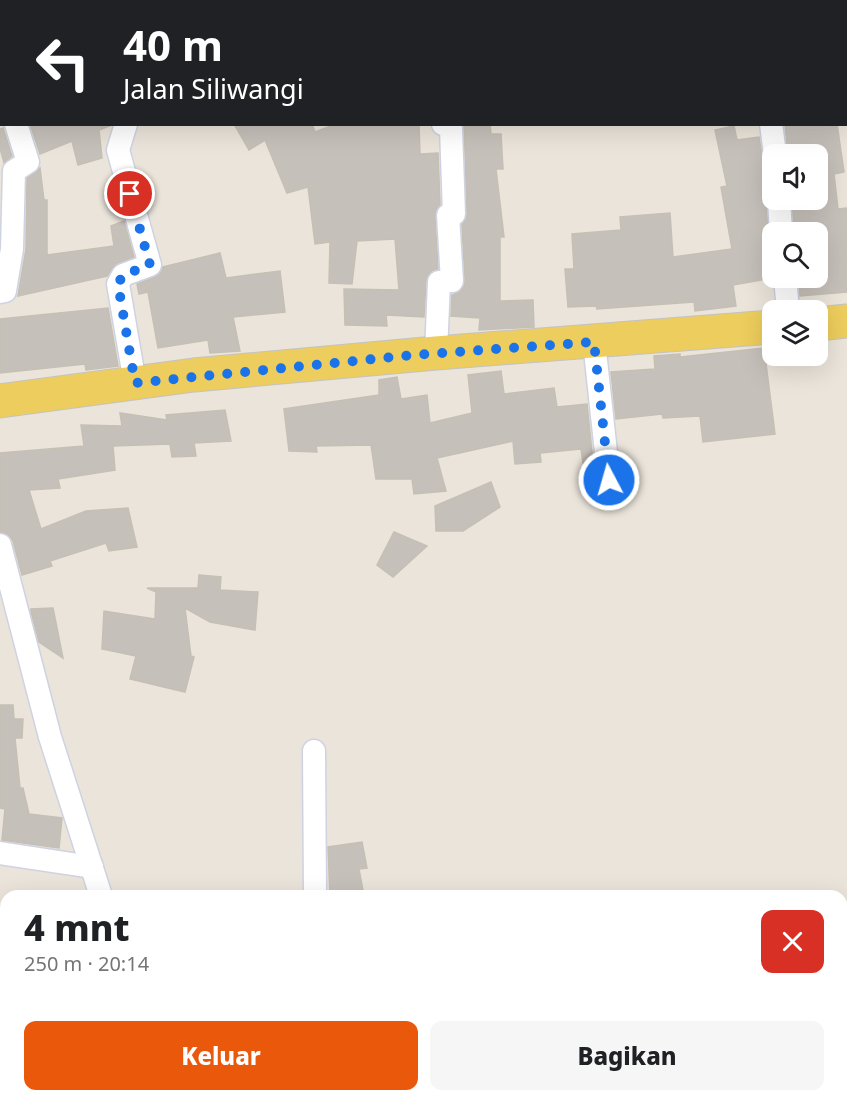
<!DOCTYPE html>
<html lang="id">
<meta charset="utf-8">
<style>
body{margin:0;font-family:"Noto Sans",sans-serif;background:#f6f6f6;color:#202124;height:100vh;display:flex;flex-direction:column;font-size:22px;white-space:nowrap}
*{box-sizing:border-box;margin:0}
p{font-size:20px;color:#757577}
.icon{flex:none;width:33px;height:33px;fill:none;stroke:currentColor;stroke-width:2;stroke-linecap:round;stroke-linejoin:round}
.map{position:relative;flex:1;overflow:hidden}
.panel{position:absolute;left:0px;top:890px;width:848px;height:212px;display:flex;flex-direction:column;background:#fff;border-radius:18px 18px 0 0;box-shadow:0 6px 24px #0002}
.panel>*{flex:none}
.top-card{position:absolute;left:0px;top:0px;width:848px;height:126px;box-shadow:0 6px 24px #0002;background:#202124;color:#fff;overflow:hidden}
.fabs{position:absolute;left:762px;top:144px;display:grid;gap:12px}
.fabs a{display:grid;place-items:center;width:66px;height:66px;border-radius:12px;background:#fff;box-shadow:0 6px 24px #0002;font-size:30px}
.pin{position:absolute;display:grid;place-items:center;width:51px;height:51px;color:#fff;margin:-26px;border:3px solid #fff;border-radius:50%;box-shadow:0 2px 6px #0007}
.me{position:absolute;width:66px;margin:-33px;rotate:354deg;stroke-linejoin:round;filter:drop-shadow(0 0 4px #0008)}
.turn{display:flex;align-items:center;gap:21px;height:126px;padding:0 24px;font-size:27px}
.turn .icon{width:78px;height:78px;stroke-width:2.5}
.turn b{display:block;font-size:42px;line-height:51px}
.round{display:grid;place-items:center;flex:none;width:63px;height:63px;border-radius:12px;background:#f6f6f6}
.headline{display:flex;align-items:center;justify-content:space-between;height:102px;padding:0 24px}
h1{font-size:36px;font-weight:800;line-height:45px}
.action{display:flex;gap:12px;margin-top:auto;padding:12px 24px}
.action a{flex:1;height:69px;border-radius:12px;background:#ea580c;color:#fff;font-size:24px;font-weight:800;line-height:69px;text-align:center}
.action a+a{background:#f6f6f6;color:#202124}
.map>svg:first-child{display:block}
</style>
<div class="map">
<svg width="847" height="1100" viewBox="0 0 847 1100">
<rect width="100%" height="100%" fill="#eae4da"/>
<!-- building -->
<g fill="#c6c0ba" stroke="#c5bfb4" stroke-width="1.5">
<path d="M30,124H112V125L99,130L102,158L78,165L72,141L40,154Z"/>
<path d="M234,124H312L315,132L336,124H419L420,154L438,153L440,204L435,216L438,269L431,271L426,281L424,317L386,315L387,326L345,325L344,289L399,290L395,239L357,241L352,284L329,283L330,242L315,244L308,187L287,193L265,140L249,150Z"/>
<path d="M464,124H490L491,134H501L503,169H496L504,237H500V301L533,300L534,327L479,330L480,318L451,316L452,295L460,292L465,280L462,225L467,214Z"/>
<path d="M785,124H837L844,172L834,174L838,209L847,208V292L800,296L799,278H818V232H794L792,200H818V154H788Z"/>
<path d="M734,126L737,140L759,137L762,156L770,166L772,188L766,201L768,233L772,242V278L733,285L736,306L695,311L694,302L597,309L596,306L568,307L565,269H574L572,234L621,230L620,217L670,213L673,257L732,249L721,187L727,186L715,130Z"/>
<path d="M3,128L12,156L4,163L0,148V129Z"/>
<path d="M40,168L44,200H47V255L114,246L111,226L124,221L134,257L118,263L107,276L18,296L26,249L27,178Z"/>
<path d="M220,253L226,278L280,271L285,312L233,317L240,351L210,353L208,340L158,348L148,292L139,294L137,284L155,277L163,267Z"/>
<path d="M108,308L118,366L86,370L85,364L0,373V319Z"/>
<path d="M764,348L775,434L703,442L700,416L663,418L662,414L616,419L611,372L655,369L654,356L680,354V357Z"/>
<path d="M501,371L504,394L554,388L557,407L587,404L593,462L583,463L581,449L540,453L541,462L515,464L513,441L437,458L446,491L414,494L412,479H376L371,445L316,446L317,452L289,451L284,409L379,395V380L397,377L401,399L427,395L430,423L472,413L468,375Z"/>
<path d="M225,410L231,441L194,443L196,456L172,457L170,444L113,446L115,470L58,479L60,488L29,490L41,529L86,511L128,508L137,547L109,551L106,543L50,561L52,566L22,575L13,541L9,535L0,532V453L84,446L81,425L122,426L120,413L167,420L166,415Z"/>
<path d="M491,482L500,507L463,531H436L435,506Z"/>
<path d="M394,532L427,546L393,577L377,565Z"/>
<path d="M199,575L221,577L220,590L258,592L255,630L210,622L185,608L191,656L194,657L185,692L130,679L136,656L102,649L104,611L155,619L156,592L147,588H198Z"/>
<path d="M53,608L63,658L39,642L31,612V609Z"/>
<path d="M0,705H13L14,719H23L22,738H15L20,788H23L29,814L62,818L59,848L2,840L5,809L0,808Z"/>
<path d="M362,842L367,868L359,869L364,896H330L328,847Z"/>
</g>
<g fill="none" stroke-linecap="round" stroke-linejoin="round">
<!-- street casing -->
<g stroke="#cfd2e1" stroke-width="25">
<g id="street">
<path d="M28,0V2"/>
<path d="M231,0L233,2"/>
<path d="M755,0V2"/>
<path d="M159,2L163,0"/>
<path d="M126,124L118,150L150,265L123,275L118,284L135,383"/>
<path d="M771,124L775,154"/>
<path d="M779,200L781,232"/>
<path d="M785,278L788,310"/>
<path d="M0,292L5,291L12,249L14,171L28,162L16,124"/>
<path d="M594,342L609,480"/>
<path d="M436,353L439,282L452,281L448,215L454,214L451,128L443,124"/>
<path d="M0,545L50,737L101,896"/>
<path d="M314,751L315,896"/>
<path d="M0,853L92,867"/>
<path d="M159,1095L161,1100"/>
<path d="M330,1095V1100"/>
</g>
</g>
<!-- primary casing -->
<g stroke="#c3c3c3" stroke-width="35">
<g id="primary">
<path d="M818,324L847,321"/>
<path d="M0,401L194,375L436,353L772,327"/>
</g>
</g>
<!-- street -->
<use href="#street" stroke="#fff" stroke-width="22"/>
<!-- primary -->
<use href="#primary" stroke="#edcd5d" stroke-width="33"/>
</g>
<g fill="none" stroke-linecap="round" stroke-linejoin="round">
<!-- route -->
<path stroke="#1a73e8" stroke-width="10" stroke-dasharray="0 18" d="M130,194L150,265L123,275L118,284L135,383L414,355L594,342L609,480"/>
</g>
</svg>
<div class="fabs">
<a><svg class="icon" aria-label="sound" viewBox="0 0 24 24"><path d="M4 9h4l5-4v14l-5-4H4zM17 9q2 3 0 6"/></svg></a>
<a><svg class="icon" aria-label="search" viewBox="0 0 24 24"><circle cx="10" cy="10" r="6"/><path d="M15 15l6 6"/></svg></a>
<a><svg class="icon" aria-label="layers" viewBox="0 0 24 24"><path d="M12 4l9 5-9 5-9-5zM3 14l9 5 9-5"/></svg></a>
</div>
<div class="pin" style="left:130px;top:194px;background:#d93025"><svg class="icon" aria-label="arrive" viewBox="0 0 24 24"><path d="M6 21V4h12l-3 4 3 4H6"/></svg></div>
<svg class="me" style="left:609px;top:480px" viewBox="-20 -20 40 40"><circle r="17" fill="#1a73e8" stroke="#fff" stroke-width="3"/><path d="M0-11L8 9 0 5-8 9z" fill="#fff"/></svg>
<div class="top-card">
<div class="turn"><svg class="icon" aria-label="left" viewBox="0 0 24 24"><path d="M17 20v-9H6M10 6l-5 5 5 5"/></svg><div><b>40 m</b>Jalan Siliwangi</div></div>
</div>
<section class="panel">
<div class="headline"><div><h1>4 mnt</h1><p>250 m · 20:14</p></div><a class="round" style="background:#d93025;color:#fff"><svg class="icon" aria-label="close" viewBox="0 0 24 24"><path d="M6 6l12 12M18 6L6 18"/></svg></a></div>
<div class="action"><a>Keluar</a><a>Bagikan</a></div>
</section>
</div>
